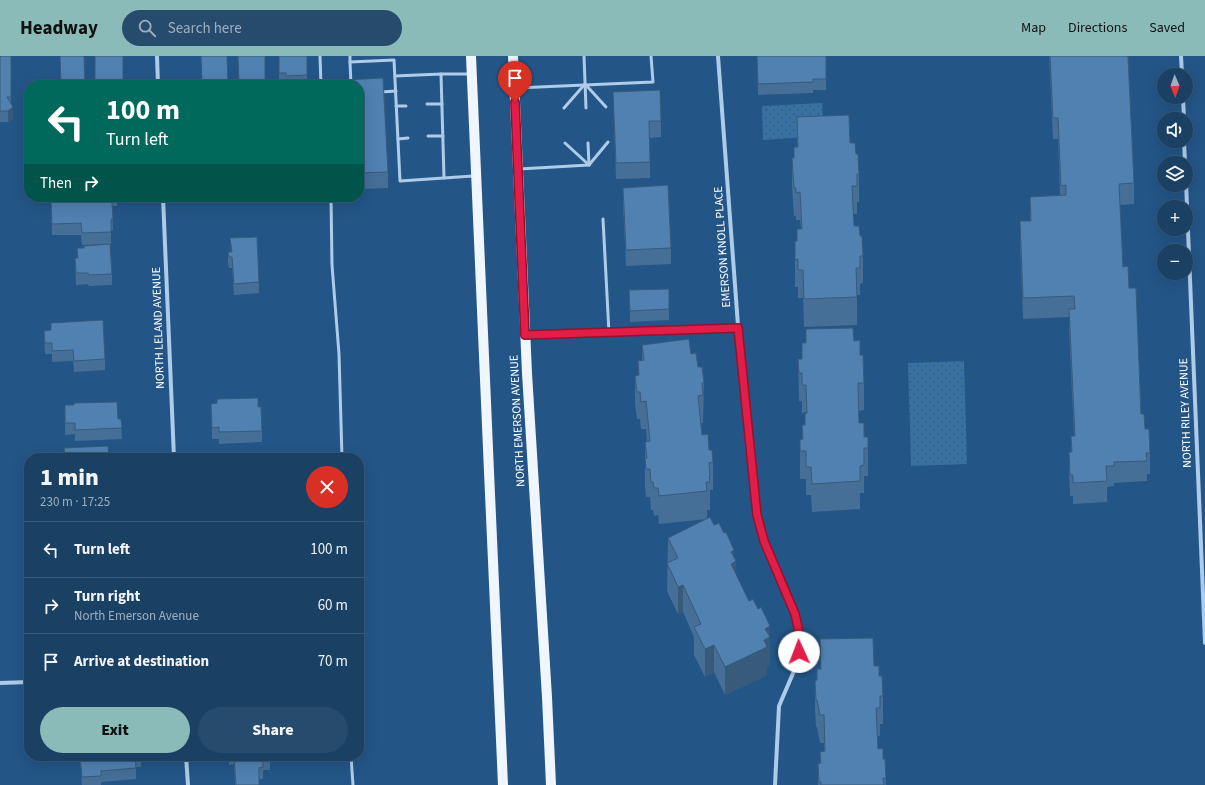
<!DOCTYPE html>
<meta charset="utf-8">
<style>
body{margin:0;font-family:"Source Sans 3",sans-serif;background:#274b6d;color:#f1f3f6;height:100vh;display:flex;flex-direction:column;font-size:15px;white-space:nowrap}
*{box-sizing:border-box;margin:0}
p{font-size:13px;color:#9fafbf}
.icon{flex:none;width:22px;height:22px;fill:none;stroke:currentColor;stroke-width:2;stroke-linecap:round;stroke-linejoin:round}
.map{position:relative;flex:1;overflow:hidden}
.panel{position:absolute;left:24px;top:397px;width:340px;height:308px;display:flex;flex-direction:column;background:#1a4064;border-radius:16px;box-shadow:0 4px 16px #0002,0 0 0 1px #385978}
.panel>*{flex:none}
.banner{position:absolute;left:24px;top:24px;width:340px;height:122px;border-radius:16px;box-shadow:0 4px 16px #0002,0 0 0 1px #385978;background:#00695c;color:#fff;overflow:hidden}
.needle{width:26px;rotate:178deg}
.fabs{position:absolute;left:1157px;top:12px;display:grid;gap:8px}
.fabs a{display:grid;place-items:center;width:36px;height:36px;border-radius:50%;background:#1a4064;box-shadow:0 4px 16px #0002,0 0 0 1px #385978;font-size:20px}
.pin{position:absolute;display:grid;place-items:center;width:34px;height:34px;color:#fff;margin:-41px -17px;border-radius:50% 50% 50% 0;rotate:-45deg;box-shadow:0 0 4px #0007}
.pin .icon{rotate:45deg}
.me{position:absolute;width:44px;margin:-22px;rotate:358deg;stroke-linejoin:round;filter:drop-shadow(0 0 3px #0008)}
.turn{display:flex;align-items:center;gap:14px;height:84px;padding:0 16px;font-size:18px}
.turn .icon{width:52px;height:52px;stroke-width:2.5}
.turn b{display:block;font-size:28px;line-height:34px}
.then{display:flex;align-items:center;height:38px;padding:0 16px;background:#0003;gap:8px;font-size:15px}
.round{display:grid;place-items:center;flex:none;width:42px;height:42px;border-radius:21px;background:#274b6d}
.headline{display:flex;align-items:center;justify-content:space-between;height:68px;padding:0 16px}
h1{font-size:24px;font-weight:800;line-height:30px}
.button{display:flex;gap:8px;margin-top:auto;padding:8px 16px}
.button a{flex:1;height:46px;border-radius:24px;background:#8bbbb9;color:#111;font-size:16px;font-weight:800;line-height:46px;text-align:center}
.button a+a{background:#274b6d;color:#f1f3f6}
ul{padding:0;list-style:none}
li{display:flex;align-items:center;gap:12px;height:56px;padding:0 16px;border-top:1px solid #385978}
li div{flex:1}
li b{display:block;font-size:15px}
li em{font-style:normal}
header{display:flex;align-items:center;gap:24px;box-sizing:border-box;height:56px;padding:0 20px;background:#8bbbb9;color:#111}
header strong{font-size:19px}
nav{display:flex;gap:22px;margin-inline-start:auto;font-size:14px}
.search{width:280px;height:36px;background:#274b6d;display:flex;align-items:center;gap:10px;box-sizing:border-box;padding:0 14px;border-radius:22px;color:#9fafbf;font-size:15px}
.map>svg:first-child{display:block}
</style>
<header>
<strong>Headway</strong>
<div class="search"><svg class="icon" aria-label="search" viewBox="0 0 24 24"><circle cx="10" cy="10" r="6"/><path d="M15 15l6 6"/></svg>Search here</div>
<nav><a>Map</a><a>Directions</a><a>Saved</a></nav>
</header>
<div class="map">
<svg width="1205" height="729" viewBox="0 0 1205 729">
<defs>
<pattern id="park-dots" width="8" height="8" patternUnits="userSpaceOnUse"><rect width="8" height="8" fill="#3770a3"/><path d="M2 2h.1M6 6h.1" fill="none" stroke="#445a6f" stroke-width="1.8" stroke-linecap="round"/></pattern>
</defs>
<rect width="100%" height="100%" fill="#235586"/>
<!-- park -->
<g fill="url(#park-dots)">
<path d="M822,47L824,80L763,84L762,50Z"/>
<path d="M964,305L967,408L911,410L908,307Z"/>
</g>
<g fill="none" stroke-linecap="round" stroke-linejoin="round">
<!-- lane -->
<g stroke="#adcce9" stroke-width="3">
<path d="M320,0L321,29"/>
<path d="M350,0V6L394,4L400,125L473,120"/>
<path d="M584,0L586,52"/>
<path d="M350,6L351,29"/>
<path d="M441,18H470"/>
<path d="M395,20L441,18L444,122"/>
<path d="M516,32L653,26L651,0"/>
<path d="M381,36L396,35"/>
<path d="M427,48H442"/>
<path d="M396,50H406"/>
<path d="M564,52L585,28L606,51"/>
<path d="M428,80H443"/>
<path d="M398,83L408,82"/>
<path d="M565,87L589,109"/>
<path d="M588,87L589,109"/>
<path d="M519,113L589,109L608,86"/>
<path d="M331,141L332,209L339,298L342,402"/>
<path d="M603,163L609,277"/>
<path d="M526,279L739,272"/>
<path d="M351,700L353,729"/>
</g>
<!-- street -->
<g stroke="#adcce9" stroke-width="4">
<path d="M157,0L158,29"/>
<path d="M718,0L741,310L757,459L764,485L795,558L799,583V596L797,608L779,650L775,729"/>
<path d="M1181,0L1182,19"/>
<path d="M1183,41L1184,63"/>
<path d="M1184,85L1185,107"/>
<path d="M1186,126L1205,587"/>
<path d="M163,141L174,402"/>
<path d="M0,627L29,626"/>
<path d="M186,700L188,729"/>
</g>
<!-- primary -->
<g stroke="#f0f6fe" stroke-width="10">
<path d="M471,0C480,243 493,486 503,729"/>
<path d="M513,0L527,317L547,641L551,729"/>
</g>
</g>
<!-- wall -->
<g fill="#456f97">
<path d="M0,0H11V48L13,63L8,66H0Z"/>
<path d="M279,0H307V29H286V28H279Z"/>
<path d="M757,0L826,23V34H813V37L758,39Z"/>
<path d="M1049,0H1128L1134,127V148L1120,149L1123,211L1129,232L1141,358L1145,373L1150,397V418H1147V425L1114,427V430L1107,431V446L1073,448V440H1070L1069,417V396H1071V380H1074L1069,274V261L1023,263L1020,186V165H1030V141L1060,139L1058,83H1053Z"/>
<path d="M359,29L388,116V132L359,133Z"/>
<path d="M613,36L661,65V81L650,82V122L616,123Z"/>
<path d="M797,61L850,87L856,98L859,118V146H857V158H854V170L860,180L863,200V227L860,228V239H857V269L804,271L803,242H798V231H795V185H797V173H801L800,164H796V160H794L792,130V102H794V91H797Z"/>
<path d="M623,132L671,192V208L626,210L623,148Z"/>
<path d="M71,141H117V150H112L113,174H111V188L82,189L81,179H52L51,146H71Z"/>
<rect x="208" y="141" width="36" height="4"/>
<path d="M230,182L259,226V237L234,239L232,212H229L228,208V196H231Z"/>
<path d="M77,192L112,218V229L89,230L88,228L76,229L75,202H77Z"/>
<path d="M629,234L669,253V264L630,266Z"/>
<path d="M806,273L854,285L860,299L864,327V354L859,355V367L868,392V420H864V437H860V453L812,456L811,439H806V423H800V384L802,383V369H805V358H806V356L802,357V345H799L798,303H802V287H806Z"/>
<path d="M44,275L105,303V314L74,316L73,305L52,306V298H45Z"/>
<path d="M642,289L691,298L698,311L704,326L703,367H701L702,379L709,394L713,406V434H710V454H707V463L659,468L658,459L654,460L653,454H651L650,441H646L645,430V386H647L646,373H641L640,363H637L635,348V320H638V305L642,304Z"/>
<path d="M211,348L258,351L262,375V386L219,388V383H212Z"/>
<path d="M65,349L118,363H121L122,383L75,385V378L65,379Z"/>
<path d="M714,469L734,501L736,519L770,598V609L767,610V619L725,639L714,616L705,621L694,599V581L683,556L678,558L667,535L668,482Z"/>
<path d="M820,583L874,610L879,620L883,640V668H880V680H877L878,693L883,703H885L886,729H818V708L820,707V696H824V687H820L817,671H816L815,652V625L817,624V613H821Z"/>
<path d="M80,700H141V711H136V723L101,726V729H82Z"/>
<path d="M229,700H270V714H263V723H259V729H235L234,708L229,709Z"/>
</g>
<!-- shaded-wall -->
<g fill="#385a7b">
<path d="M13,51V63L8,66V55Z"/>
<path d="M734,494V506L736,505V533L731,508V496Z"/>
<path d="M683,529V556L678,558V531Z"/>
<path d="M770,570V609L767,610V619L725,639V611L765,573Z"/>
<path d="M714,589V616L705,621V593Z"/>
</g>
<!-- building -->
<g fill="#5081b0" stroke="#385a7b">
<path d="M0,0H11V41H7L13,51L8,55H0Z"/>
<path d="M60,0H84L85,29H61Z"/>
<rect x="95" y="0" width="28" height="29"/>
<path d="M201,0H227L228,29H202Z"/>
<path d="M238,0H265V29H239Z"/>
<path d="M279,0H307V19L286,20V17H279Z"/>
<path d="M757,0H826V23H813V26L758,28Z"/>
<path d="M1050,0H1128L1134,127L1119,128L1123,211L1128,210L1129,232H1136L1141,358H1144L1145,373H1149L1150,397H1146L1147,405L1114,406V410H1106L1107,425L1073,427V419H1070L1069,396H1072L1071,380H1075L1069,253H1075L1074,240L1023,242L1020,165H1031L1030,141L1066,139V129L1061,130L1058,62H1053Z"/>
<path d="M383,22L388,116L359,117V29H344V24Z"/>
<path d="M660,34L661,65H649L650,106L616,107L613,36Z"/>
<path d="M849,59L850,87H855L856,98H858L859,118H857V130H852L854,170H859L860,180H862L863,200H860V212H856L857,241L804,243L803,214H798V203L795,204V185H797V173H802L800,136L796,137V132H794L792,102H794V91H798L797,61Z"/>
<path d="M668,129L671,192L626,194L623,132Z"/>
<path d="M51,146H112L113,163H111V176L82,177L81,167L52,168Z"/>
<path d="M257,181L259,226L234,228L232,201H229L228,196H232L230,182Z"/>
<path d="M110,188L112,218L89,219L88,217H76L75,202H78L77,192H84V190Z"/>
<path d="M669,233V253L630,255L629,234Z"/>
<path d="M103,264L105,303L74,305L73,294L52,295V287H45L44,275L51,274V267Z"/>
<path d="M853,272L854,285L860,284V299H863L864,327H858L859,367H864V381H868V392H864V409L860,410V425L812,428L811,411H806V395H800V384L803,383L802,369H805V358L807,357L806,329H802V317H799L798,303H802V287H806V273Z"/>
<path d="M689,283L691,298L696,297L698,311H702L704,326L702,327L703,339L698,340L702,379L708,378L709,394H712L713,406L709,407L710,420H709L710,426H706L707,435L659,440L658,432H654L653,426H651L650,413H646L645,402H647L645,386L650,385L646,345L641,346L640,336H637L635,320L639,319L638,305L644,304L642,289Z"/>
<path d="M258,342V351H261L262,375L219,376V371L212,372L211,348L217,347V343Z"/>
<path d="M117,346L118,363H121L122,372L75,374V367H65V349H74V347Z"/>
<path d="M108,390L109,402H65L64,392Z"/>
<path d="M710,461L714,469L719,467L724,477L726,476L734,494L731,496L736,505L731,508L749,545L753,543L758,553L761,551L770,570L765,573L770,581L764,584L767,591L725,611L714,589L705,593L694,571L701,568L683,529L678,531L667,507L678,502L668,482Z"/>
<path d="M873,582L874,610H879V620H882L883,640H880V652H876L878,693L883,692V703H885L886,722H883L884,729H821V726H819L818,708L821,707L820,696L825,695L824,659H820L817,644H816L815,625L817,624V613H821L820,583Z"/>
<path d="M80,700H141H135L136,712L101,715V720L82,721Z"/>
<path d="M234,700H270V703H263V711L259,712V729H236Z"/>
</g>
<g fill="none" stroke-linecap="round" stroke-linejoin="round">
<!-- route casing -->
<g stroke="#92132f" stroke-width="10">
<path id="route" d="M515,46L525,279L738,272L757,459L764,485L795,558L798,571L799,596"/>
</g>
<!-- route -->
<use href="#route" stroke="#e11d48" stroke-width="7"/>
</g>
<g text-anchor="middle" stroke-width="3.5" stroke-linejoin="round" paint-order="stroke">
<!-- street labels -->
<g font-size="12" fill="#fff" stroke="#235586">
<text transform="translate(722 191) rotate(-94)" y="4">EMERSON KNOLL PLACE</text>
<text transform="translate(158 272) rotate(-92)" y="4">NORTH LELAND AVENUE</text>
<text transform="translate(1185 357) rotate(-92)" y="4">NORTH RILEY AVENUE</text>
<text transform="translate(517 365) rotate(-93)" y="4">NORTH EMERSON AVENUE</text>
</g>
</g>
</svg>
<div class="fabs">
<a><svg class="needle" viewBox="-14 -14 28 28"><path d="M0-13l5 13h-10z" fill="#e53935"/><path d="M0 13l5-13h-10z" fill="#9fafbf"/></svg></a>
<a><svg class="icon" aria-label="sound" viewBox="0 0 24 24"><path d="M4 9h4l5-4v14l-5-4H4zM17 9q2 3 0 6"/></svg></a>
<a><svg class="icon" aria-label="layers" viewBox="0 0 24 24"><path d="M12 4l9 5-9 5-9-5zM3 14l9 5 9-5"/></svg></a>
<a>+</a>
<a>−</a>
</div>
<div class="pin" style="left:515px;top:46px;background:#d93025"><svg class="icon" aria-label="arrive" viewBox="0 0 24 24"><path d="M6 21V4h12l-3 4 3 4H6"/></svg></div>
<svg class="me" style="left:799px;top:596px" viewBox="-20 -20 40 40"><circle r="19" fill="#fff"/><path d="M0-13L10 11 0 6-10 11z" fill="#e11d48"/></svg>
<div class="banner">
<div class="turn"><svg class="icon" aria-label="left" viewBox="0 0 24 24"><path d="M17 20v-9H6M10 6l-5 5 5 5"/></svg><div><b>100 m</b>Turn left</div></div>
<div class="then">Then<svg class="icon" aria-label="right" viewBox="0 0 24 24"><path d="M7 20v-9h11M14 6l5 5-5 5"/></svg></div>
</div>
<section class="panel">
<div class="headline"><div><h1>1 min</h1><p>230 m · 17:25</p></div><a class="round" style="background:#d93025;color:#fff"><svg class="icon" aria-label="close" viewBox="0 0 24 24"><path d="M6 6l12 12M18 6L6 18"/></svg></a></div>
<ul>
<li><svg class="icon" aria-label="left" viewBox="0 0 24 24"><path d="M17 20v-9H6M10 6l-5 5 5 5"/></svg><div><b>Turn left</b></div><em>100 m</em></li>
<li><svg class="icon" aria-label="right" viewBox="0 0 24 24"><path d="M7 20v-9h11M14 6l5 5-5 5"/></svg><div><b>Turn right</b><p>North Emerson Avenue</p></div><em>60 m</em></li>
<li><svg class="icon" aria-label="arrive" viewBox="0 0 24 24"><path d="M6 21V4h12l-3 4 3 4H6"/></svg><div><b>Arrive at destination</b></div><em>70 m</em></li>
</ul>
<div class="button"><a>Exit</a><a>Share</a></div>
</section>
</div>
